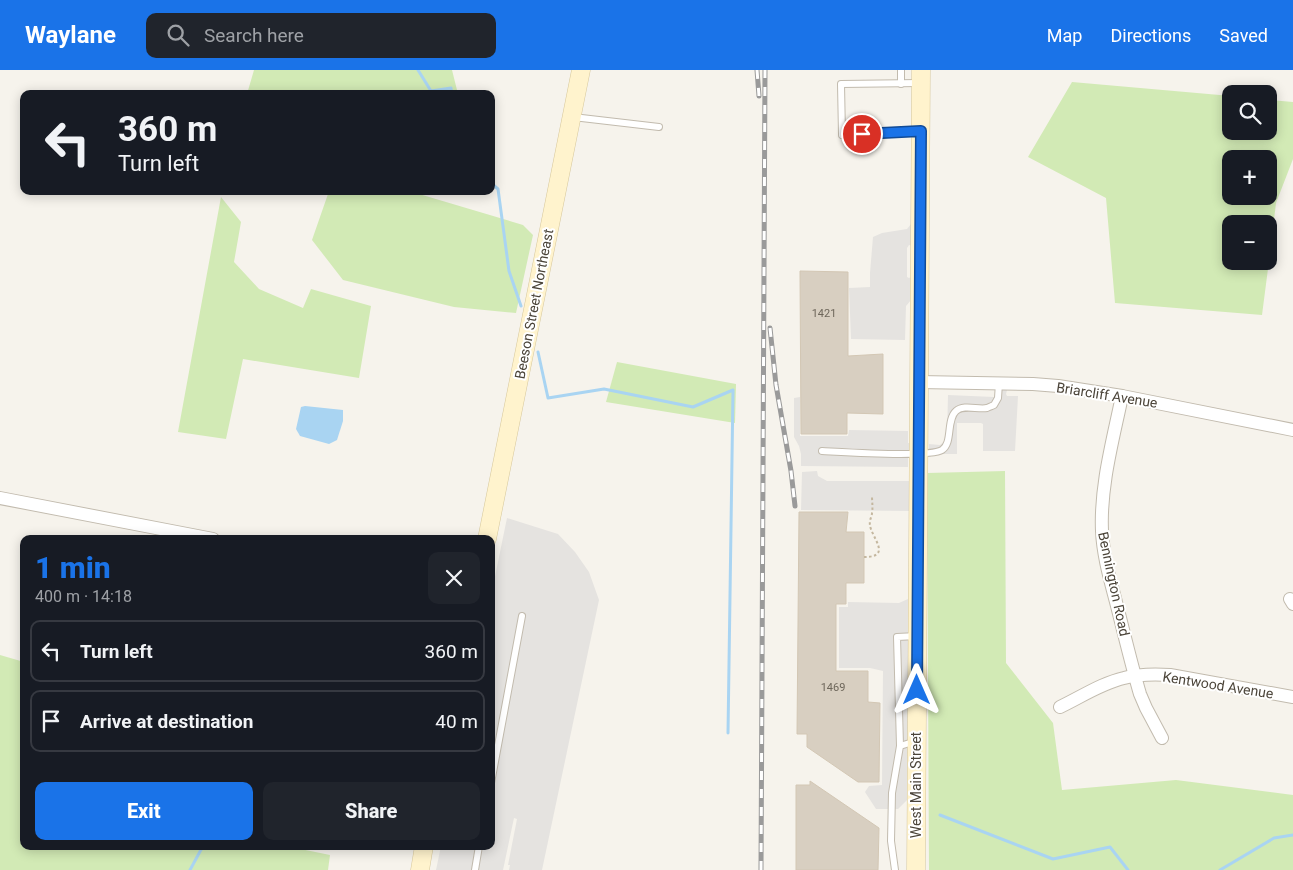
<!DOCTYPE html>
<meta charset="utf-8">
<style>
body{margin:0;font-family:Roboto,sans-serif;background:#20242c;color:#f1f3f6;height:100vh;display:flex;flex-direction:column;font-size:19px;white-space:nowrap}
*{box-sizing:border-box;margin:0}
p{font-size:16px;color:#9ea1a6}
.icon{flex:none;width:28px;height:28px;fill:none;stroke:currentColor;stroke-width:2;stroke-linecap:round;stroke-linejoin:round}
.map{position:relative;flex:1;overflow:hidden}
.drawer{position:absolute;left:20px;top:465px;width:475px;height:315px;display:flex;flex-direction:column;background:#171b24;border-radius:10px;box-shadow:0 2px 12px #0003}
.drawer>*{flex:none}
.top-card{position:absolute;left:20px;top:20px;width:475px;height:105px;border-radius:10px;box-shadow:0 2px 12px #0003;background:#171b24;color:#f1f3f6;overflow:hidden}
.buttons{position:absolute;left:1222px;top:15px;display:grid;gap:10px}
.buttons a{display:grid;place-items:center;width:55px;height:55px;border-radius:10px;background:#171b24;box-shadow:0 2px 12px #0003;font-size:25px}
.pin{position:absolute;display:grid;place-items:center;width:42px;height:42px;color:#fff;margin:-21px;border:2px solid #fff;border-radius:50%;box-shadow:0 1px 5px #0007}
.me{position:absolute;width:55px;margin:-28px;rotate:0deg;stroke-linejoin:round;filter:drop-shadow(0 0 4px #0008)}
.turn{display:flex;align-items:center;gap:18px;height:105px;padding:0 15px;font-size:22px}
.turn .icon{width:65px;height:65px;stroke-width:2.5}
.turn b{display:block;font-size:35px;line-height:42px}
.round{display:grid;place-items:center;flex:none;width:52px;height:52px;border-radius:10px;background:#20242c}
.summary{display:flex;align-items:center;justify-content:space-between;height:85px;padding:0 15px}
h1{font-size:30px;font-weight:800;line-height:38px;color:#1a73e8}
.primary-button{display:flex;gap:10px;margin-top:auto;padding:10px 15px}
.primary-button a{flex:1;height:58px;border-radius:10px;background:#1a73e8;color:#fff;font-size:20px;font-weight:800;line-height:58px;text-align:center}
.primary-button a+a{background:#20242c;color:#f1f3f6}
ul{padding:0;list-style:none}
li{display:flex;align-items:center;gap:15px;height:62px;margin:0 10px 8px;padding:0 5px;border:2px solid #363941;border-radius:10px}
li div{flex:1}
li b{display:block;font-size:19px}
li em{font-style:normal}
header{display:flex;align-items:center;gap:30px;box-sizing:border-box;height:70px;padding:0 25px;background:#1a73e8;color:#fff}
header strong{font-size:24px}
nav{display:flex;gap:28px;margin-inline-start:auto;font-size:18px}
.search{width:350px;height:45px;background:#20242c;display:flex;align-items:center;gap:12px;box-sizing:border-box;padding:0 18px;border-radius:10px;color:#9ea1a6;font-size:19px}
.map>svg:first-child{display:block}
</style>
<header>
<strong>Waylane</strong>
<div class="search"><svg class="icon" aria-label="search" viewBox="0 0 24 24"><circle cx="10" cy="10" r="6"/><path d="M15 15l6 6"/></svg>Search here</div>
<nav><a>Map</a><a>Directions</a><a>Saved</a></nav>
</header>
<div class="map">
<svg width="1293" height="800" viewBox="0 0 1293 800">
<rect width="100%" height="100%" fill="#f6f3ec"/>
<!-- green -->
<g fill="#d2eab5" fill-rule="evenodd">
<path d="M254,0H452L458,24H247Z"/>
<path d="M1072,12L1231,26V61H1269V30L1293,32V89L1276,133L1269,191V154H1231V191H1269L1262,245L1115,233L1106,128L1028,87ZM1231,89H1269V126H1231Z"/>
<path d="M318,121H409L523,155L533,165L516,243L454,237L343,210L312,170L328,124Z"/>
<path d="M221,127L241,152L234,192L259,219L303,238L311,219L371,236L359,308L243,289L226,369L178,362Z"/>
<path d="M617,292L736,314L735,353L606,332Z"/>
<path d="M1005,401L1006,593L1053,653L1062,720L1176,710L1293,725V800H929L927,403Z"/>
<path d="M0,585L24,592V776H286L330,785L328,800H0Z"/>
</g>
<!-- parking -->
<g fill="#e5e3e0">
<path d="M912,153L913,176L909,175L907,178V207L909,208L913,206L911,230L906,236L905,270L851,269L849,218L870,217V203L873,167L882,163L907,159Z"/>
<path d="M995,320H1007L1006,324L1007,326H1018L1015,381H983V354L981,353H957V384H936L929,387V374L940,375L945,371L947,367L948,325L994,327L996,324Z"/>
<path d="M800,327V366H848L849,360L908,361V373H912L911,388L908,387V397L801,396V384L799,376L794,367V328Z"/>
<path d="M817,401L818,406L827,411H911L912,441L801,440L802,402Z"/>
<path d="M507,448L558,464L575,482L589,502L599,530L542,800H509L510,795H508L517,749L514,748L503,800H436L441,776H491V526Z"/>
<path d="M908,529V729L898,739H876L865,722L869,716L882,715L883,601L870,598H839V537H848V532L899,533Z"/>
</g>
<!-- water -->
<path fill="#a9d4f2" d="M305,336L343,340V351L337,370L329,374L300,366L296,359L301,337Z"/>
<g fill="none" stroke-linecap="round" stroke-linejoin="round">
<!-- stream -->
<g stroke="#a9d4f2" stroke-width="3">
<path d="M418,0L431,21L451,18L452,24"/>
<path d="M491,113L498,119L509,201L521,236"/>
<path d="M538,282L548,328L604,319L693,337L733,320L728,663"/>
<path d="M940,745L1053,789L1110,777L1128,800"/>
<path d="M190,800L203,776"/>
<path d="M1220,800L1274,768L1293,765"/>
</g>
</g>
<!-- building -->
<g fill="#d8cfc1" stroke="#d3c7b4">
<path d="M800,201L848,202V286L883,284V344L847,343V364H801Z"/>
<path d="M799,442H848L846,462H864V513H846V534H836V601H868V632L880,633L879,712H858L807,677V664H797Z"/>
<path d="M810,711L879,758L878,800H796V715H810Z"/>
</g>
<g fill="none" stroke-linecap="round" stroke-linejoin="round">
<!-- lane casing -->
<g stroke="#c2bbae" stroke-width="8">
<g id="lane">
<path d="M901,14V0"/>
<path d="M573,47L659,57"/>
<path d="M919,61L842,65L841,14L920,13"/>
<path d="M822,381C842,382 929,388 942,380C953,373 946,350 956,341C964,334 978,340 987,338C989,337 992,336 994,335L998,328L999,313"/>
<path d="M900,676L897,567L917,566"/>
<path d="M491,713L522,546"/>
<path d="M475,800L479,776"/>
<path d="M895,800L891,771L892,723L900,676L916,671"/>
</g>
</g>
<!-- street casing -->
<g stroke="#c2bbae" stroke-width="14">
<g id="street">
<path d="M919,312L1033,314L1058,316L1122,326L1293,360"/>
<path d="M1122,326C1113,370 1100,416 1102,461C1103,485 1110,509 1116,532C1124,563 1131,593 1140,624L1146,638L1162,668"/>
<path d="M0,428L213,469"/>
<path d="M1290,529L1293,534"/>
<path d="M1060,637C1081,627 1102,613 1124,608C1139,604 1155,604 1170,605L1293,627"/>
</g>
</g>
<!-- secondary casing -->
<g stroke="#d6c79b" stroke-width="19">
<g id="secondary">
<path d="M487,469L581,0"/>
<path d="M420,800L424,776"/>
<path d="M916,800L921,0"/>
</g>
</g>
<!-- path -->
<path stroke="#c4b79f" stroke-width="2" stroke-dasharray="2.5 2.5" stroke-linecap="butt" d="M864,487C893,487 871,467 870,455C869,450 872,447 872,443C873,437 872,432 872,426"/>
<!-- lane -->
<use href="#lane" stroke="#fff" stroke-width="6"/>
<!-- street -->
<use href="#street" stroke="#fff" stroke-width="12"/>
<!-- secondary -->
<use href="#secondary" stroke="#fff3cd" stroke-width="18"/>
<!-- rail casing -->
<g stroke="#9a9a9a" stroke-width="5">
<g id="rail">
<path d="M757,0L759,26"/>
<path d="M770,258L776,315L791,401L795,436"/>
<path d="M761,800L765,0"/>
</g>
</g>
<!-- rail -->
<use href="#rail" stroke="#fff" stroke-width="3" stroke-dasharray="9" stroke-linecap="butt"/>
</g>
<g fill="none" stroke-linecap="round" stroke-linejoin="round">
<!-- route casing -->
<g stroke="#114b97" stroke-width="12">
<path id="route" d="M862,64L921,61L917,620"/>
</g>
<!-- route -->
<use href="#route" stroke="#1a73e8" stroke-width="9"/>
</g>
<g text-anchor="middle" stroke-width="4" stroke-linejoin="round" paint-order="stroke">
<!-- number labels -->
<g font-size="11" fill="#6e675b">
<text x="824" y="247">1421</text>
<text x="833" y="621">1469</text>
</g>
<!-- street labels -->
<g font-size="14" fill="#4b4439" stroke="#fff">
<text transform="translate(534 234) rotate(-79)" y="5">Beeson Street Northeast</text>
<text transform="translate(1107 325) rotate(9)" y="5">Briarcliff Avenue</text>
<text transform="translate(1114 514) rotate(78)" y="5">Bennington Road</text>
<text transform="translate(1218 615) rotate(9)" y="5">Kentwood Avenue</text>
<text transform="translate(916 715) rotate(-90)" y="5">West Main Street</text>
</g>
</g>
</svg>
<div class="buttons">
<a><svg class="icon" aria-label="search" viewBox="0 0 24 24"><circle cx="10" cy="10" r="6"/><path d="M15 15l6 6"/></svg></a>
<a>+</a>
<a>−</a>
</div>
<div class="pin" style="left:862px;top:64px;background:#d93025"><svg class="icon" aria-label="arrive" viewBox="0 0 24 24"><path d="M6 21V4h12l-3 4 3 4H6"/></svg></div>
<svg class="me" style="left:917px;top:620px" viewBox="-20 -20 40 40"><path d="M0-17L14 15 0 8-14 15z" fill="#1a73e8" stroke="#fff" stroke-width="4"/></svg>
<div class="top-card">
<div class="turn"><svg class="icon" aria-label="left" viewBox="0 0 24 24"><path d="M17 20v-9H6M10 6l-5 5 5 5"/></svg><div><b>360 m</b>Turn left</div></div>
</div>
<section class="drawer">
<div class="summary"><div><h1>1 min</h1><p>400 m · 14:18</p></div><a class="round"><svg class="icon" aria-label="close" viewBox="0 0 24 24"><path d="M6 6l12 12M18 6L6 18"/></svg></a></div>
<ul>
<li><svg class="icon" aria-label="left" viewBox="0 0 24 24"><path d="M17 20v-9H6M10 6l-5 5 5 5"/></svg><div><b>Turn left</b></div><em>360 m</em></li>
<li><svg class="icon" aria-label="arrive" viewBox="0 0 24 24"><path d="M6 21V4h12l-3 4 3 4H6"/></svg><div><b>Arrive at destination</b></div><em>40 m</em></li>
</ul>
<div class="primary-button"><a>Exit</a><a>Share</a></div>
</section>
</div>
